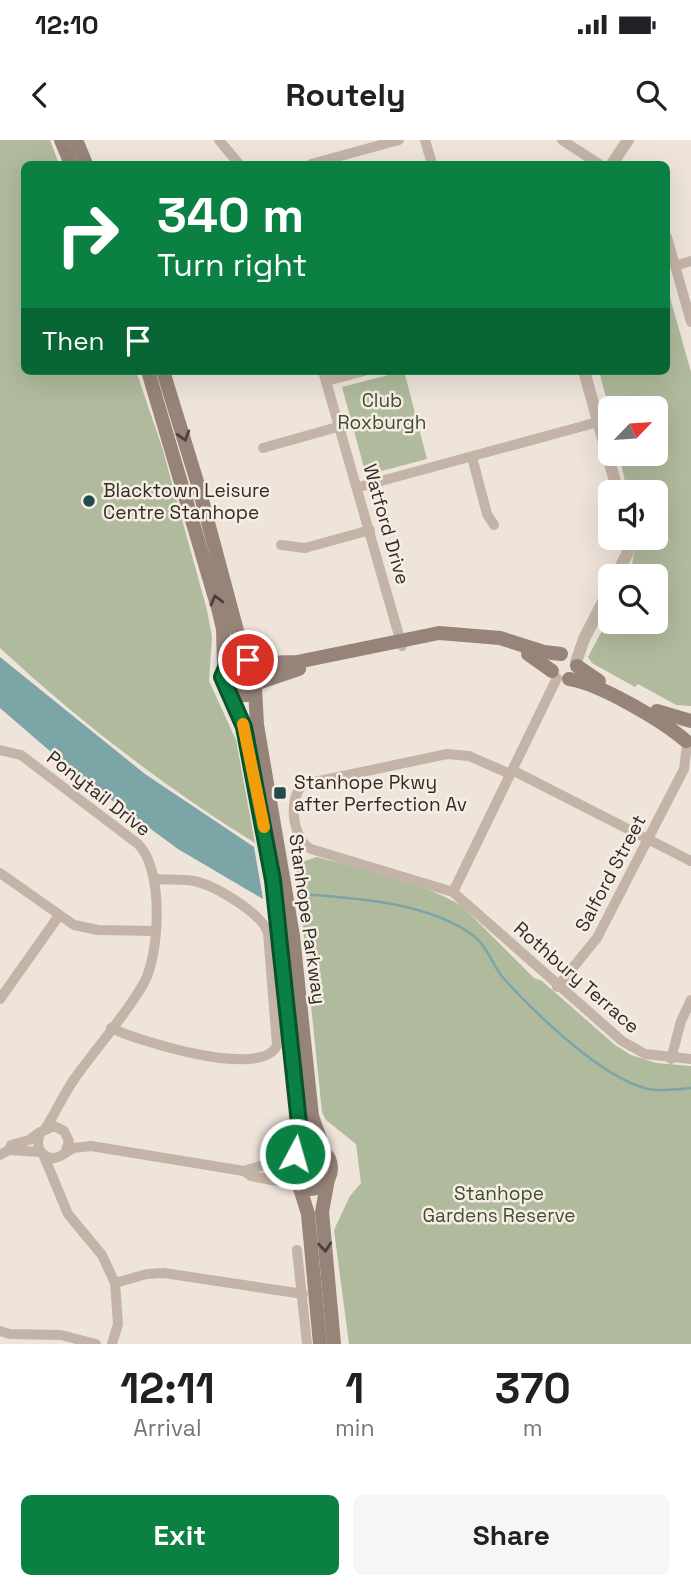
<!DOCTYPE html>
<style>
body{margin:0;font-family:"Space Grotesk",sans-serif;background:#f6f6f6;color:#202124;height:100vh;display:flex;flex-direction:column;font-size:26px;white-space:nowrap}
*{box-sizing:border-box;margin:0}
p{font-size:23px;color:#757577}
.icon{flex:none;width:38px;height:38px;fill:none;stroke:currentColor;stroke-width:2;stroke-linecap:round;stroke-linejoin:round}
.map{position:relative;height:1204px;overflow:hidden}
.panel{display:flex;flex-direction:column;background:#fff;flex:1}
.panel>*{flex:none}
.banner{position:absolute;left:21px;top:21px;width:649px;height:214px;border-radius:10px;box-shadow:0 7px 28px #0002;background:#0b8043;color:#fff;overflow:hidden}
.needle{width:46px;rotate:65deg}
.buttons{position:absolute;left:598px;top:256px;display:grid;gap:14px}
.buttons a{display:grid;place-items:center;width:70px;height:70px;border-radius:10px;background:#fff;box-shadow:0 7px 28px #0002;font-size:35px}
.pin{position:absolute;display:grid;place-items:center;width:60px;height:60px;color:#fff;margin:-30px;border:4px solid #fff;border-radius:50%;box-shadow:0 2px 7px #0007}
.me{position:absolute;width:77px;margin:-38px;rotate:6deg;stroke-linejoin:round;filter:drop-shadow(0 0 5px #0008)}
.turn{display:flex;align-items:center;gap:24px;height:147px;padding:0 21px;font-size:32px}
.turn .icon{width:91px;height:91px;stroke-width:2.5}
.turn b{display:block;font-size:49px;line-height:60px}
.then{display:flex;align-items:center;height:66px;padding:0 21px;background:#0003;gap:14px;font-size:26px}
.eta{display:flex;justify-content:space-evenly;align-items:center;height:119px;text-align:center}
.eta b{font-size:42px;font-weight:600;line-height:49px}
.primary-button{display:flex;gap:14px;margin-top:auto;padding:14px 21px}
.primary-button a{flex:1;height:80px;border-radius:10px;background:#0b8043;color:#fff;font-size:28px;font-weight:600;line-height:80px;text-align:center}
.primary-button a+a{background:#f6f6f6;color:#202124}
.status{display:flex;justify-content:space-between;align-items:center;height:49px;padding:0 35px;background:#fff;direction:ltr}
.status svg{height:19px;fill:currentColor}
header{display:flex;justify-content:space-between;align-items:center;height:91px;padding:0 21px;background:#fff;font-size:32px;font-weight:600}
.map>svg:first-child{display:block}
</style>
<div class="status"><b>12:10</b><svg viewBox="0 0 49 12"><path d="M0 12V9h3v3zM5 12V6h3v6zM10 12V3h3v9zM15 12V0h3v12zM26 1h20v11H26zM47 4h2v5h-2z"/></svg></div>
<header><svg class="icon" aria-label="back" viewBox="0 0 24 24"><path d="M15 5l-7 7 7 7"/></svg>Routely<svg class="icon" aria-label="search" viewBox="0 0 24 24"><circle cx="10" cy="10" r="6"/><path d="M15 15l6 6"/></svg></header>
<div class="map">
<svg width="691" height="1204" viewBox="0 0 691 1204">
<rect width="100%" height="100%" fill="#eee4da"/>
<!-- green -->
<g fill="#b0ba9c">
<path d="M0,0H50L59,24H24V231H136L162,307L207,470L212,497L209,541L236,600L255,703C163,646 79,581 0,508Z"/>
<path d="M667,147L691,232V566L676,565L638,544L635,547L592,523L588,517L611,474V481H656V436H630L637,397H656V352H627L619,313H656V268H611V276L599,231H667Z"/>
<path d="M404,231L427,319L366,335L342,247Z"/>
<path d="M317,717C365,730 418,740 462,766L534,838L542,841L615,905L631,915L656,923L691,926V1204H349L334,1090L350,1056L361,1043L356,1004L326,980L322,972L302,777L304,772L296,730L301,722Z"/>
</g>
<!-- water -->
<path fill="#7ca5a7" d="M0,517L145,634L254,707L263,759L178,709L80,637L0,568Z"/>
<g fill="none" stroke-linecap="round" stroke-linejoin="round">
<!-- stream -->
<path stroke="#7ca5a7" stroke-width="2.5" d="M300,754C355,758 431,762 475,797C489,808 492,826 505,840C537,875 602,938 648,949C662,952 677,949 691,948"/>
<!-- minor -->
<g stroke="#c4b4a7" stroke-width="10">
<path d="M219,0L239,24"/>
<path d="M425,0L432,24"/>
<path d="M562,0L599,24"/>
<path d="M311,24L399,0"/>
<path d="M667,97L691,182"/>
<path d="M675,126L691,121"/>
<path d="M323,231L402,506"/>
<path d="M327,241L364,231"/>
<path d="M263,308L341,286"/>
<path d="M472,317L487,374L494,385"/>
<path d="M359,347L598,282"/>
<path d="M281,405L305,408L370,390"/>
<path d="M0,610L21,615L138,704C164,729 160,813 144,843C125,876 97,907 75,938C63,955 56,972 45,989"/>
<path d="M512,630L691,721"/>
<path d="M510,634L469,616L447,614L305,644C286,655 293,701 311,709L453,752L622,901L645,914L691,919"/>
<path d="M0,733L74,785L98,790L155,791"/>
<path d="M453,752L557,538"/>
<path d="M557,847L597,798L684,629L687,604"/>
<path d="M0,859L58,777"/>
<path d="M111,888C138,901 263,940 277,905L268,793C262,773 214,745 194,741C182,739 168,740 156,739"/>
<path d="M671,919L681,881L691,860"/>
<path d="M9,1010L41,1012"/>
<path d="M65,1013L69,1001L64,991L54,986L41,992C35,1002 38,1017 53,1018C61,1018 66,1011 74,1008C79,1007 86,1007 91,1006L244,1031L251,1036L298,1045"/>
<path d="M43,1014L68,1074L102,1115L115,1143L118,1184L112,1204"/>
<path d="M0,1015L9,1010L11,1005L29,1000L40,992"/>
<path d="M244,1031L293,1016"/>
<path d="M297,1110L307,1204"/>
<path d="M115,1143L147,1134L164,1133L303,1154"/>
<path d="M0,1191L10,1194L61,1195L96,1204"/>
</g>
<!-- tertiary -->
<g stroke="#c4b4a7" stroke-width="12">
<path d="M612,24L628,0"/>
<path d="M584,231L618,352"/>
<path d="M616,436L628,412L629,397"/>
<path d="M576,522L584,499L611,446"/>
</g>
<!-- secondary -->
<g stroke="#978479" stroke-width="14">
<path d="M61,0L71,24"/>
<path d="M76,0L86,24"/>
<path d="M148,231L218,468L223,489L224,527"/>
<path d="M163,231L198,345L239,498L249,520"/>
<path d="M528,514L552,531"/>
<path d="M253,523L297,522L439,493L500,498L544,512L561,514"/>
<path d="M577,526L599,541"/>
<path d="M569,539C599,543 663,581 686,601"/>
<path d="M258,543L299,529"/>
<path d="M255,548L257,585L293,796L312,976L325,1013"/>
<path d="M231,555H247L258,543V532L249,520L238,519L228,523L222,537L244,587L273,740L299,983L295,1014"/>
<path d="M657,571L691,581"/>
<circle cx="310" cy="1028" r="21"/>
<path d="M328,1039L322,1072L334,1204"/>
<path d="M299,1045L308,1074L320,1204"/>
</g>
</g>
<!-- one-way arrows -->
<defs><path id="oneway-chevron" d="M-2-3.5L2.5 0L-2 3.5" fill="none" stroke-width="1.6" stroke-linecap="round" stroke-linejoin="round" transform="scale(1.75)"/></defs>
<g stroke="#4b403c">
<use href="#oneway-chevron" transform="translate(184 296) rotate(73)"/>
<use href="#oneway-chevron" transform="translate(216 460) rotate(-105)"/>
<use href="#oneway-chevron" transform="translate(325 1107) rotate(85)"/>
</g>
<g fill="none" stroke-linecap="round" stroke-linejoin="round">
<!-- route casing -->
<g stroke="#07532c" stroke-width="18">
<path id="route" d="M248,520L238,519L228,523L222,537L244,587L273,740L299,983L295,1014"/>
</g>
<!-- route -->
<use href="#route" stroke="#0b8043" stroke-width="12"/>
<!-- slow -->
<path stroke="#f59e0b" stroke-width="12" d="M243,584L264,687"/>
</g>
<!-- markers -->
<g fill="#224b4d" stroke="#f6eee5" stroke-width="2.5">
<circle cx="89" cy="361" r="7"/>
<rect x="273" y="646" width="14" height="14" rx="3.5"/>
</g>
<g text-anchor="middle" stroke-width="5" stroke-linejoin="round" paint-order="stroke">
<!-- park labels -->
<g font-size="19" fill="#414d2e" stroke="#f6eee5">
<text x="382" y="267">Club<tspan x="382" dy="22">Roxburgh</tspan></text>
<text x="499" y="1060">Stanhope<tspan x="499" dy="22">Gardens Reserve</tspan></text>
</g>
<!-- poi labels -->
<g font-size="19" fill="#322a27" stroke="#f6eee5" text-anchor="start">
<text x="103" y="357">Blacktown Leisure<tspan x="103" dy="22">Centre Stanhope</tspan></text>
<text x="294" y="649">Stanhope Pkwy<tspan x="294" dy="22">after Perfection Av</tspan></text>
</g>
<!-- street labels -->
<g font-size="19" fill="#322a27" stroke="#f6eee5">
<text transform="translate(387 384) rotate(74)" y="7">Watford Drive</text>
<text transform="translate(99 653) rotate(38)" y="7">Ponytail Drive</text>
<text transform="translate(610 733) rotate(-62)" y="7">Salford Street</text>
<text transform="translate(308 779) rotate(82)" y="7">Stanhope Parkway</text>
<text transform="translate(577 837) rotate(41)" y="7">Rothbury Terrace</text>
</g>
</g>
</svg>
<div class="buttons">
<a><svg class="needle" viewBox="-14 -14 28 28"><path d="M0-13l5 13h-10z" fill="#e53935"/><path d="M0 13l5-13h-10z" fill="#757577"/></svg></a>
<a><svg class="icon" aria-label="sound" viewBox="0 0 24 24"><path d="M4 9h4l5-4v14l-5-4H4zM17 9q2 3 0 6"/></svg></a>
<a><svg class="icon" aria-label="search" viewBox="0 0 24 24"><circle cx="10" cy="10" r="6"/><path d="M15 15l6 6"/></svg></a>
</div>
<div class="pin" style="left:248px;top:520px;background:#d93025"><svg class="icon" aria-label="arrive" viewBox="0 0 24 24"><path d="M6 21V4h12l-3 4 3 4H6"/></svg></div>
<svg class="me" style="left:295px;top:1014px" viewBox="-20 -20 40 40"><circle r="17" fill="#0b8043" stroke="#fff" stroke-width="3"/><path d="M0-11L8 9 0 5-8 9z" fill="#fff"/></svg>
<div class="banner">
<div class="turn"><svg class="icon" aria-label="right" viewBox="0 0 24 24"><path d="M7 20v-9h11M14 6l5 5-5 5"/></svg><div><b>340 m</b>Turn right</div></div>
<div class="then">Then<svg class="icon" aria-label="arrive" viewBox="0 0 24 24"><path d="M6 21V4h12l-3 4 3 4H6"/></svg></div>
</div>
</div>
<section class="panel">
<div class="eta">
<div><b>12:11</b><p>Arrival</p></div>
<div><b>1</b><p>min</p></div>
<div><b>370</b><p>m</p></div>
</div>
<div class="primary-button"><a>Exit</a><a>Share</a></div>
</section>
